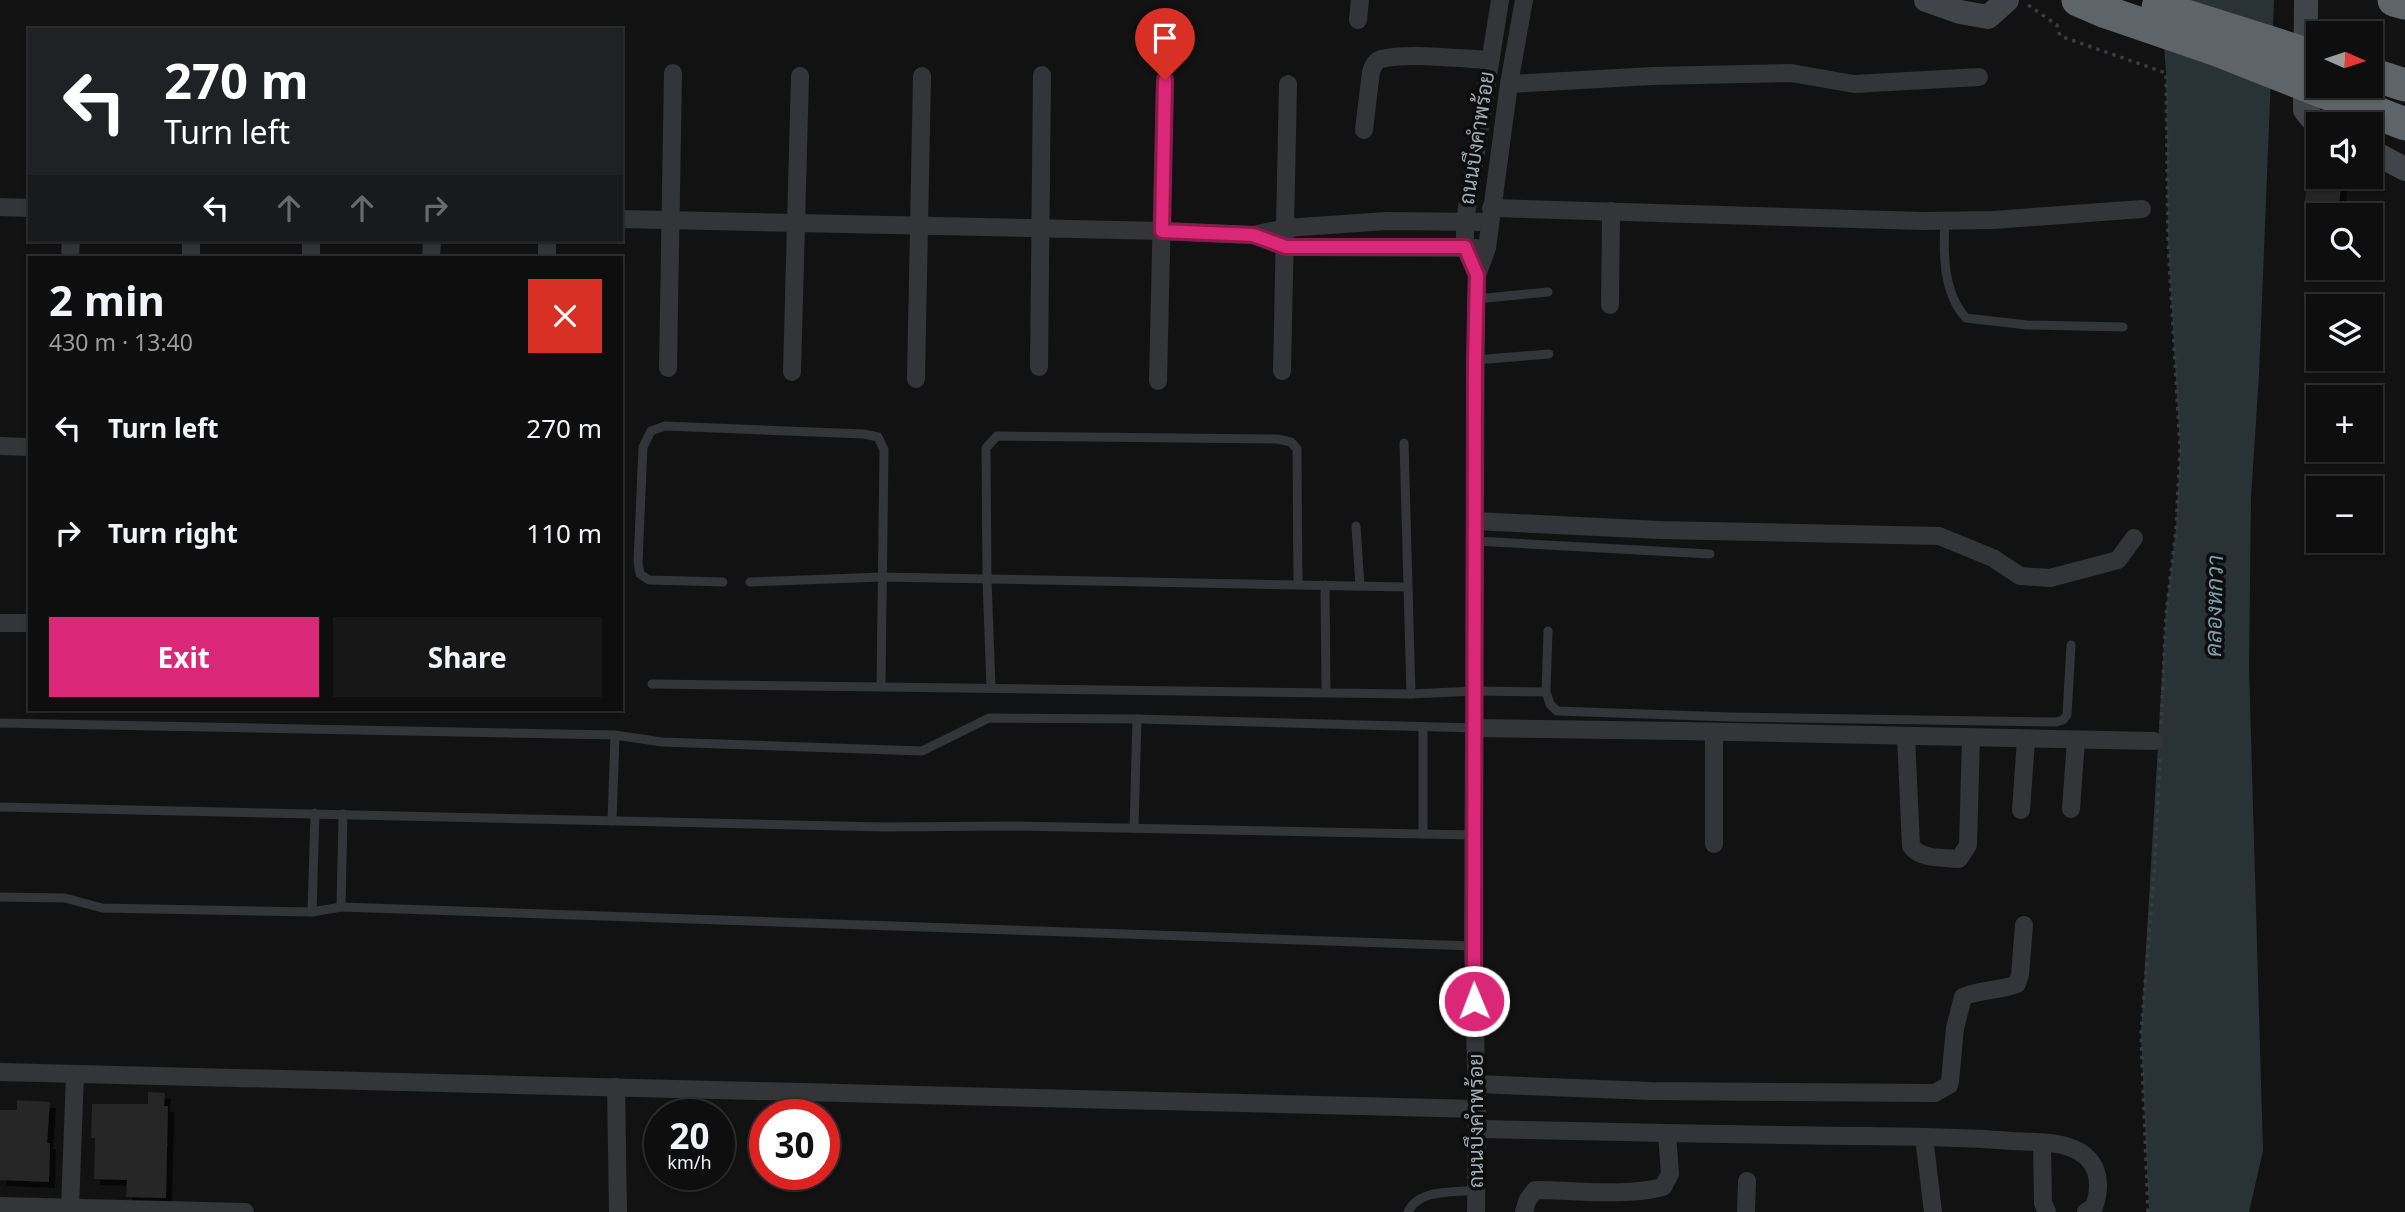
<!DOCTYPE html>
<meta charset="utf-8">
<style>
body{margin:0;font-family:"Noto Sans",Sarabun,sans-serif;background:#171717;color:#f1f3f6;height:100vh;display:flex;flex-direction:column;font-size:26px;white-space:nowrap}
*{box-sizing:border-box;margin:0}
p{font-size:23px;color:#9b9c9e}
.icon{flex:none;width:38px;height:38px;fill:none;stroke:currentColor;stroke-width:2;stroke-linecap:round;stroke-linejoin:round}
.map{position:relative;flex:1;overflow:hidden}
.drawer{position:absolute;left:28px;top:256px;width:595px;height:455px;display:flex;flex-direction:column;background:#0e0e0e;border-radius:0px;box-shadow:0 2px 5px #0004,0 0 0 2px #2e2e2e}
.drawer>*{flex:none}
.guide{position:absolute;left:28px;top:28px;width:595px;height:214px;border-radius:0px;box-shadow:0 2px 5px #0004,0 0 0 2px #2e2e2e;background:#202124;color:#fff;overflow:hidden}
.needle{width:46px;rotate:93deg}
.tools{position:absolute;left:2306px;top:21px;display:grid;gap:14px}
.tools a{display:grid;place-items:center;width:77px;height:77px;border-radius:0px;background:#0e0e0e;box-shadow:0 2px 5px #0004,0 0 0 2px #2e2e2e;font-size:35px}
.speed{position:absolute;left:644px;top:1099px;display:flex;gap:14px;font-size:35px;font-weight:700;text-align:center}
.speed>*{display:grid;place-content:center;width:91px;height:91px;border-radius:50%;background:#0e0e0e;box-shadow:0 2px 5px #0004,0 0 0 2px #2e2e2e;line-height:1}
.speed small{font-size:18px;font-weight:400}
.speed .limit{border:10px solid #d22;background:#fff;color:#111}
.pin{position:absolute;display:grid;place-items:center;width:60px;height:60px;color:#fff;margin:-72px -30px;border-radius:50% 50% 50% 0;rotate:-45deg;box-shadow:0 0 7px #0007}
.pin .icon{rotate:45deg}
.me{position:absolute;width:77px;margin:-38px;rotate:359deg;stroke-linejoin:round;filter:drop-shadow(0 0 5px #0008)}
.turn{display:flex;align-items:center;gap:24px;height:147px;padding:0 21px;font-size:32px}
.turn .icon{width:91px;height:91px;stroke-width:2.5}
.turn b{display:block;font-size:49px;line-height:60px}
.lanes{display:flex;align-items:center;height:66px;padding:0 21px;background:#0003;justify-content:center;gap:35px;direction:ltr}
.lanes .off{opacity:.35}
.round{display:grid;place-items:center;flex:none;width:74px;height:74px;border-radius:0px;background:#171717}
.summary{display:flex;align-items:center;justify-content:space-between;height:119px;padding:0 21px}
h1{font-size:42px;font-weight:700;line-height:52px}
.button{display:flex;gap:14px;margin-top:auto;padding:14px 21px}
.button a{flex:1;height:80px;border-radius:0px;background:#db2777;color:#fff;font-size:28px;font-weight:700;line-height:80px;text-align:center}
.button a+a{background:#171717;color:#f1f3f6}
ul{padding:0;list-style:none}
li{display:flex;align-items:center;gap:21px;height:105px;padding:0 21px}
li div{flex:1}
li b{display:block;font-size:26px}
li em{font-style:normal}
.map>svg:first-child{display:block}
</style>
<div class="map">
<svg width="2405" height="1212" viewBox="0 0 2405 1212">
<defs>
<filter id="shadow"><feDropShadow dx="6" dy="6" stdDeviation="0" flood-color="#0009"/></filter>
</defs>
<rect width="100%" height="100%" fill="#121213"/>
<!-- water -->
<path fill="#293336" d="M2161,0H2274L2259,375L2251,497L2249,668L2263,1151L2249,1212H2149L2141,1034L2166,609L2176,529L2180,449L2168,240L2166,73Z"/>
<!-- building -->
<g fill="#252527" filter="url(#shadow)">
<path d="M2308,177H2342L2339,205L2305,201Z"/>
<path d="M148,1092L165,1093L164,1106H168L166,1198L126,1197L127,1180L94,1179L95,1138H91L92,1104H148Z"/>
<path d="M17,1100L50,1102L47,1143H50L49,1182L0,1180V1110H17Z"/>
</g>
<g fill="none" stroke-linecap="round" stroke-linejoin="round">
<!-- path -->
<g stroke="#393c3f" stroke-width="3.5" stroke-dasharray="3.5 5" stroke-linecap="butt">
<path d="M2028,5L2057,25L2060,36L2166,73L2168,240L2180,449L2176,530L2166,615L2161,724"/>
<path d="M2148,1212L2141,1034L2155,861L2160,756"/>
</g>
<!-- lane -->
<g stroke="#333538" stroke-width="9">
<path d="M1945,220C1943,253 1943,293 1966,318L2027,325L2123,327"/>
<path d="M1476,299L1548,292"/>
<path d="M1475,360L1549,354"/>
<path d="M1404,443L1411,694"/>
<path d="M1356,526L1360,586"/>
<path d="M1475,541L1710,554"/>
<path d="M723,582L649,580L640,574L638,562L643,447L651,431L665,426L864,434L878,437L884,450L881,686"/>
<path d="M750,582L882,577L1407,587"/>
<path d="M1325,585L1326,691"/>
<path d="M652,684L1411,694L1475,691L1546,692L1550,704L1557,711L1731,717L2056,722L2063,720L2067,715L2071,645"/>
<path d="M991,688L987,580L986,448L997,436L1277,439L1291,442L1297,449L1298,584"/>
<path d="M1546,692L1548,631"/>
<path d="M0,723L615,735L662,742L922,751L989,718L1137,719L1475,728"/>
<path d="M0,807L885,827L1011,826L1474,835"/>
<path d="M612,821L615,735"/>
<path d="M1134,828L1137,719"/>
<path d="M1423,834V727"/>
<path d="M0,897L65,898L102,908L312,912L341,907L1473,946"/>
<path d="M341,907L343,814"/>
<path d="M312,912L315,813"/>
<path d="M1408,1212C1419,1188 1454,1193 1477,1190"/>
</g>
<!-- street -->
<g stroke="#333538" stroke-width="18">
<path d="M1358,20L1360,0"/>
<path d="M1509,84L1652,76L1791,73L1854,84L1979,77"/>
<path d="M1364,130L1371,72C1373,66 1375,61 1381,59C1408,52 1460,59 1489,60"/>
<path d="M0,207L30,208"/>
<path d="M1491,208L1923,221L1993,220L2142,209"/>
<path d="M621,219L1162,231L1253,235L1286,228L1386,221L1490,222"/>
<path d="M1274,243L1286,247L1477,248"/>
<path d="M70,257L71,240"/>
<path d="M191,257V240"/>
<path d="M311,257V240"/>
<path d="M431,257L432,240"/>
<path d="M547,257V240"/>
<path d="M1477,275L1465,247V221L1500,0"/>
<path d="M1610,305L1611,211"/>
<path d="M1039,367L1042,75"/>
<path d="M668,368L673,73"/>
<path d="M1282,371L1288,84"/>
<path d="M792,372L800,76"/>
<path d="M916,379L922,76"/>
<path d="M1158,381L1165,80"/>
<path d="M0,446L30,447"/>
<path d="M1475,521L1660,530L1939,536L1993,558L2020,576L2050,578L2118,560L2134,538"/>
<path d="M0,623H30"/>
<path d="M1475,728L1681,731L2154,741"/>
<path d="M1906,737L1911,846C1921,860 1943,857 1959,859L1968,845L1971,738"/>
<path d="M2071,809L2076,740"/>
<path d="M2021,810L2026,740"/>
<path d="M1714,844V732"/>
<path d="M0,1072L1477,1109"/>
<path d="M1477,1084L1650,1091L1935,1093L1949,1085L1950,1081L1955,1028L1963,997C1981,989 2000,991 2017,984L2020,975L2024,925"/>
<path d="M616,1087L618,1212"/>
<path d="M1477,1129C1608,1132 1738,1135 1869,1136C1917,1137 1964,1137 2012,1141C2030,1142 2052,1141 2069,1147C2098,1157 2103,1181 2094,1207L2086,1212"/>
<path d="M1924,1137L1933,1212"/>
<path d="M2042,1143L2043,1203L2047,1212"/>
<path d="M0,1206L245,1212"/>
<path d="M70,1208L75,1074"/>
<path d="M1476,1212L1477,1109L1473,946L1476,299L1477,275L1487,248L1509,84L1524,0"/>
<path d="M1524,1212L1527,1201L1535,1190C1577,1190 1623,1197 1663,1187L1670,1174L1667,1134"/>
<path d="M1746,1212L1747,1181"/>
</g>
<!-- secondary -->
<g stroke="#414448" stroke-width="24">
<path d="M1926,0L1960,12L1988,17L2007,0"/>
<path d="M2306,0L2305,110L2319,127"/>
<path d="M2371,151L2405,169"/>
</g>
<!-- highway -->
<g stroke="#5f6469" stroke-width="33">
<path d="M2394,0L2405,3"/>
<path d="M2371,74L2405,85"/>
</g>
<!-- highway-bridge -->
<g stroke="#5f6469" stroke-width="33">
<path d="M2078,0L2106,12L2217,50L2405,124"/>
<path d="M2158,7L2319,58"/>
</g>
</g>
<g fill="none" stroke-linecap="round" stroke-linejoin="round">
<!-- route casing -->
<g stroke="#8e194d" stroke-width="18">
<path id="route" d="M1165,80L1162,231L1253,235L1286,247H1465L1477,275L1475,360L1474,1001"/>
</g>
<!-- route -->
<use href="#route" stroke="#db2777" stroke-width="12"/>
</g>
<g text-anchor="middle" stroke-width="7" stroke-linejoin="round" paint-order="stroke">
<!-- street labels -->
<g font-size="21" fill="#a4abb3" stroke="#0d0d0e">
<text transform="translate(1477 138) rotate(-81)" y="7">ถนนบึงคำพร้อย</text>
<text transform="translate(1476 1121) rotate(-90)" y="7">ถนนบึงคำพร้อย</text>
</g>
<!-- water labels -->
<g font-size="23" font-style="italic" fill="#7d9eac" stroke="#0d0d0e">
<text transform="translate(2214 606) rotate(-89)" y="8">คลองหกวา</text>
</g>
</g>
</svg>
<div class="tools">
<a><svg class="needle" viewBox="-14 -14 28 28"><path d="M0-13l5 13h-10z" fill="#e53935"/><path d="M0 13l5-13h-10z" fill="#9b9c9e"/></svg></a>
<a><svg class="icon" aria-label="sound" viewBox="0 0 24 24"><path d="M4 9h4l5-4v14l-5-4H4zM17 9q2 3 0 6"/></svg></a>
<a><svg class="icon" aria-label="search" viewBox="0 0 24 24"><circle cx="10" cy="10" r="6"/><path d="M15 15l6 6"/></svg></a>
<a><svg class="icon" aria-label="layers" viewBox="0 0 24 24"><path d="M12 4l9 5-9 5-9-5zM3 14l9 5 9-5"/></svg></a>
<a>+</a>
<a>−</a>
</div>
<div class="speed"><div>20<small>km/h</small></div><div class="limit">30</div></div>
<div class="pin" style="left:1165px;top:80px;background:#d93025"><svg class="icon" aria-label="arrive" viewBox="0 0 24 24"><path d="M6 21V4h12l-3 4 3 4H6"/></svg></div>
<svg class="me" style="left:1474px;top:1001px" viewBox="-20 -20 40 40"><circle r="17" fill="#db2777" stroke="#fff" stroke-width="3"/><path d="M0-11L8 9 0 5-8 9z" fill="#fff"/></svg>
<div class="guide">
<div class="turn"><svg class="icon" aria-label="left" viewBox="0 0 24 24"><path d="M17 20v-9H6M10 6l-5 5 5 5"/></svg><div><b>270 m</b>Turn left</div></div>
<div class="lanes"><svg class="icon" aria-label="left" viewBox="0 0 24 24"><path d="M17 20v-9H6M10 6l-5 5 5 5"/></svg><svg class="icon off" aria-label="ahead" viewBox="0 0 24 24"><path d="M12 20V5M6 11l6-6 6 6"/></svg><svg class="icon off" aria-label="ahead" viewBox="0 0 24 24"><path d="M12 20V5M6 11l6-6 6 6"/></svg><svg class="icon off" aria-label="right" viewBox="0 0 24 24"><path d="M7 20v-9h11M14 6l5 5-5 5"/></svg></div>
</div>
<section class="drawer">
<div class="summary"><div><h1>2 min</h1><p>430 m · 13:40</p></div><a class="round" style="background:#d93025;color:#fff"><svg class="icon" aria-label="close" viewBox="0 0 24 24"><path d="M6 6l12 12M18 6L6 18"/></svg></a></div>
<ul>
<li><svg class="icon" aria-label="left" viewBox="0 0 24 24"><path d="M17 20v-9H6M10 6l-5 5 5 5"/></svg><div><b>Turn left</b></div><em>270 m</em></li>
<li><svg class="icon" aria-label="right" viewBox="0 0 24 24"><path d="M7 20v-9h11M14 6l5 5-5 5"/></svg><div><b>Turn right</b></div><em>110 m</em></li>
</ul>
<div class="button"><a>Exit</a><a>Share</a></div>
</section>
</div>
